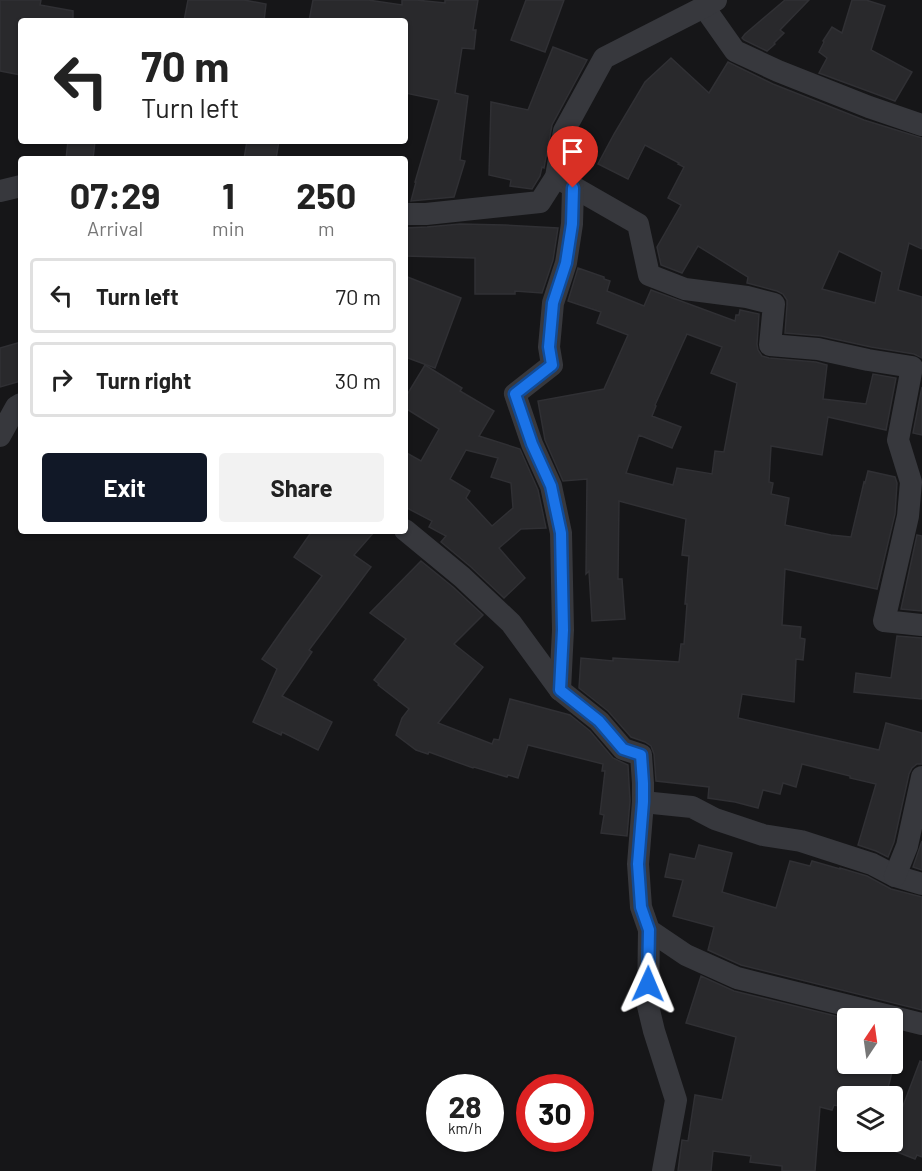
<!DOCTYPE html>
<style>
body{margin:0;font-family:Barlow,sans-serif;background:#f2f2f2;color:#222;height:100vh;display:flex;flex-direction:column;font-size:22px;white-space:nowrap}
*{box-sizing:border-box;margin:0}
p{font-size:20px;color:#767676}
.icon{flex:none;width:33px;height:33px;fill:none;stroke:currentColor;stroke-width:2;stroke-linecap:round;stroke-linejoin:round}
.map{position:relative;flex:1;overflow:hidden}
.side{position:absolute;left:18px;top:156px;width:390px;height:378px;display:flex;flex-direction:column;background:#fff;border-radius:6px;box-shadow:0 2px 4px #0004}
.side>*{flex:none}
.hud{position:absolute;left:18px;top:18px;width:390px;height:126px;border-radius:6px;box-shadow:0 2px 4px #0004;background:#fff;color:#222;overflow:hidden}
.needle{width:39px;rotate:13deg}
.controls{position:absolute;left:837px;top:1008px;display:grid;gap:12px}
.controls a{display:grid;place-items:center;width:66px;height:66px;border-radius:6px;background:#fff;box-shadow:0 2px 4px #0004;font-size:30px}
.speed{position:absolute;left:426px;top:1074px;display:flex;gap:12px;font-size:30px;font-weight:700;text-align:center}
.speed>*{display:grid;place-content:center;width:78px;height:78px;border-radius:50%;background:#fff;box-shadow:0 2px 4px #0004;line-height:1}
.speed small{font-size:15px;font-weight:400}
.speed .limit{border:9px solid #d22;background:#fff;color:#111}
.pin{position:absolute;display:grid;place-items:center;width:51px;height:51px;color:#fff;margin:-62px -26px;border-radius:50% 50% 50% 0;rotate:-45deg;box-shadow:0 0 6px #0007}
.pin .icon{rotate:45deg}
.me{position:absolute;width:66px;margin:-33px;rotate:1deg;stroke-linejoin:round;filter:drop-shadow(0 0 4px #0008)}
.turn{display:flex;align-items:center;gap:21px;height:126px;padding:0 24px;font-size:27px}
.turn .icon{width:78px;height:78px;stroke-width:2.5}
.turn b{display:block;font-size:42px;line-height:51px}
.eta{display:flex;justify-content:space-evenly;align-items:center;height:102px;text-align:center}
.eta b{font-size:36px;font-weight:700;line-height:42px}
.button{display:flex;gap:12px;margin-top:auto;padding:12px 24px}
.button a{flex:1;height:69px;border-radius:6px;background:#111827;color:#fff;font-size:24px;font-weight:700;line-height:69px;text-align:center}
.button a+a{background:#f2f2f2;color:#222}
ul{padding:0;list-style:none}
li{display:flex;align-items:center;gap:18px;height:75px;margin:0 12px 9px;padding:0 12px;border:3px solid #e0e0e0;border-radius:6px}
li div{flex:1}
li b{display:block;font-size:22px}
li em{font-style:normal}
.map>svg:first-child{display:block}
</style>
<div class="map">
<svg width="922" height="1171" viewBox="0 0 922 1171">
<rect width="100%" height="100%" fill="#161618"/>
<!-- building -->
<g fill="#29292c" stroke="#303034" stroke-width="1.5" fill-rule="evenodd">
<path d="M0,0H41L40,5L73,11V21H21V75L0,71Z"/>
<path d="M188,0H244L266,4L264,21H184Z"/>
<path d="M313,0H368L402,5V0H416L445,3V0H478L473,30H476L474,49L462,48L455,93L468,96L460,160L465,161L454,197L411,201L416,182H415L439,100L405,93V21H309Z"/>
<path d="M526,0H564L545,52L511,40Z"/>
<path d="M785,0H809L780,30L784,33L774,43L775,44L767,51L744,40L742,38L745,34Z"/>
<path d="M852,0H866L885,6L871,50L912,72L895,101L819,73L827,58L819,52L824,42L823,41L832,27L842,33Z"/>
<path d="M553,47L587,60L552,125L544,168L542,167L540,176L532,189L510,186L511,180L489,175L491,102L528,110Z"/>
<path d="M671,58L709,93L728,62L773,84L864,120L922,138V249L909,243L898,290L922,297V358L914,354L871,347L821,336L785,333L787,305V300L783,294L777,291L747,283L748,277L698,246L682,273L661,265L657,247L681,205L668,198L684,167L678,164L679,163L645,145L628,179L598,164L614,134L645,82ZM839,251L882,272L875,303L822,289Z"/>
<path d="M68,141H95L93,159H66Z"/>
<path d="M247,141H279L276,159H244Z"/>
<path d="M460,224L505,225L558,228L553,260L542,293L515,291V294H475V258L405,256V228L427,227Z"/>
<path d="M578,268L604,277V279L610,281L607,291L644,306L651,290L735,321L736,315H739L740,310L759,314L757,344L758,350L762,356L769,358L816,362L827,365L823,399L866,404L873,374L896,378L886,430L828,417L822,455L771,446L769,482L773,483L771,494L789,498L785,525L831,535L851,537L864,482L865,483L868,471L895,477L897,483L895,514L877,589L785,569L782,625L801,627L800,638L805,639L803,660L796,659L794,702L742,694L738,718L879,750L886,723L922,733V764H917L912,768L909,774L894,842L888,857L876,851L858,845L876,784L850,778V776L802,764L796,787L783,783L780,794L763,790L758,808L735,802L708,798L709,787L656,781L654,754L651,746L645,742L631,737L608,711L579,688L581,658L613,661V658L679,662L681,644H684L687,604H685L689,556L682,555L686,519L619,501L618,579H622L625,619L592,621L589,571L586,574L587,479L563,481L545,440L538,401L604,389L628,335L597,323L601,312L568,301ZM687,334L722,347L711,373L737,383L724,452L715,451L712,474L677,468L673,485L626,473L639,435L672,448L681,427L652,416L656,406L655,405Z"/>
<path d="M405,276L461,298L435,368L405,357Z"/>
<path d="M21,342V381L0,387V348Z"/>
<path d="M425,365L462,388L460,391L494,411L479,436L520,449L538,490L546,528L521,529L499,548L525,578L504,598L471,567L441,542L446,536L429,527L432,521L405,507V452L421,461L439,429L405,408V398ZM466,450L498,458L491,477L511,483L513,508L492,526L466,498L470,491L450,479Z"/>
<path d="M922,387V435L913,433Z"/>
<path d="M312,531H375L354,555L371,567L309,650L312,652L282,696L332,722L318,750L282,732L281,735L253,722L277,669L262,659L285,626L322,576L294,557Z"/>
<path d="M917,535L922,536V611L901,609Z"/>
<path d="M421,561L453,587L483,615L454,644L483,667L438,723L492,744L494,739L499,740L510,699L570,715L590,731L613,758L628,765L630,801L627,836L601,833L604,815L600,814L605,771H602L603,764L528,745L518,778L508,775L507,777L474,767L473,768L429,752L428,754L416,750L396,735L402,718L409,709L378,685L379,684L374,680L406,639L370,613Z"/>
<path d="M897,636L922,638V699L854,692L856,673L891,678Z"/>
<path d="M922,841V870L913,867Z"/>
<path d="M699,845L732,853L722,892L776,908L790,861L810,866L812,861L840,869V868L867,876L891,889L922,897V1010L741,965L708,950L714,927L673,916L683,880L665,877L670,854L695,859Z"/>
<path d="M701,976L734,991L848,1019V1064H894L886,1096H848V1108L834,1105L832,1110L820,1107L815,1171H782V1166L750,1162L751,1156L713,1151L711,1171H678L682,1140L688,1141L695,1095L722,1100L736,1037L686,1023Z"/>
<path d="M920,1061L922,1062V1157L917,1155L915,1159L887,1148L890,1142H892V1135Z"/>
</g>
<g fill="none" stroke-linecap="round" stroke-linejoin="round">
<!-- minor -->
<g stroke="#37383d" stroke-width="22">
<path d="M704,7L735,51L778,71L869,107L922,125"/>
<path d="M556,177L638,224L649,275L685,289L747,297L774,304L770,345L818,349L868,360L912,367L898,440L911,482L908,516L884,621L922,625"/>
<path d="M573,188L572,224L566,263L553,303L549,347L552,365L515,394L532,444L551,486L561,533L563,630L560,690L599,721L623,749L641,755L643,783V802L638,864L641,907L649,930L686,955L737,978L922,1024"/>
<path d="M0,191L21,186"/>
<path d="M405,214H426L540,202L556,177L564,131L604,58L704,7L716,0"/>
<path d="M0,436L16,407L21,404"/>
<path d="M405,530L462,577L511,623L560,690"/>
<path d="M643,802L692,807L715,819L763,835L801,841L872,864L895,876L922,884"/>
<path d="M895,876L907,846L922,777"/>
<path d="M649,930L648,1006L654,1031L676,1100L663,1171"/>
</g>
</g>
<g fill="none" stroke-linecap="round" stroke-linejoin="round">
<!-- route casing -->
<g stroke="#114b97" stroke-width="15">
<path id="route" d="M573,188L572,224L566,263L553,303L549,347L552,365L515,394L532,444L551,486L561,533L563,630L560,690L599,721L623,749L641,755L643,783V802L638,864L641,907L649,930L648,984"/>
</g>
<!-- route -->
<use href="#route" stroke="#1a73e8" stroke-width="10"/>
</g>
</svg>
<div class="controls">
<a><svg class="needle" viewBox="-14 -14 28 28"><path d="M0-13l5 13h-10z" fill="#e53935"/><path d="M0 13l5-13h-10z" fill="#767676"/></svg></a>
<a><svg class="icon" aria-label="layers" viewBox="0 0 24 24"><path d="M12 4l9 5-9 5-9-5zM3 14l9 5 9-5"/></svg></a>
</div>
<div class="speed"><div>28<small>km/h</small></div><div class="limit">30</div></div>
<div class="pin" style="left:573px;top:188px;background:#d93025"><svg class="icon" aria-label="arrive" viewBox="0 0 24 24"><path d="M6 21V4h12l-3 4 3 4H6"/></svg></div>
<svg class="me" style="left:648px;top:984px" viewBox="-20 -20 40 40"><path d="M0-17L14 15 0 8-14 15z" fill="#1a73e8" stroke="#fff" stroke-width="4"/></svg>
<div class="hud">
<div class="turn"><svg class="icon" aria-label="left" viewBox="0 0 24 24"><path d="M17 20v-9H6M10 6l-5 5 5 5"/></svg><div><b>70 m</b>Turn left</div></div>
</div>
<section class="side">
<div class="eta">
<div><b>07:29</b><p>Arrival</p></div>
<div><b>1</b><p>min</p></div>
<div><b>250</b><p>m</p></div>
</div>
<ul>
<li><svg class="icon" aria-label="left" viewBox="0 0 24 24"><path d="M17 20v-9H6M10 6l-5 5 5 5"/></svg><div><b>Turn left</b></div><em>70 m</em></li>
<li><svg class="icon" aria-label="right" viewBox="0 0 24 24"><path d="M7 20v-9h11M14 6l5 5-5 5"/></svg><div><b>Turn right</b></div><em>30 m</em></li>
</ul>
<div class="button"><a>Exit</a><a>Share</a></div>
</section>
</div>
